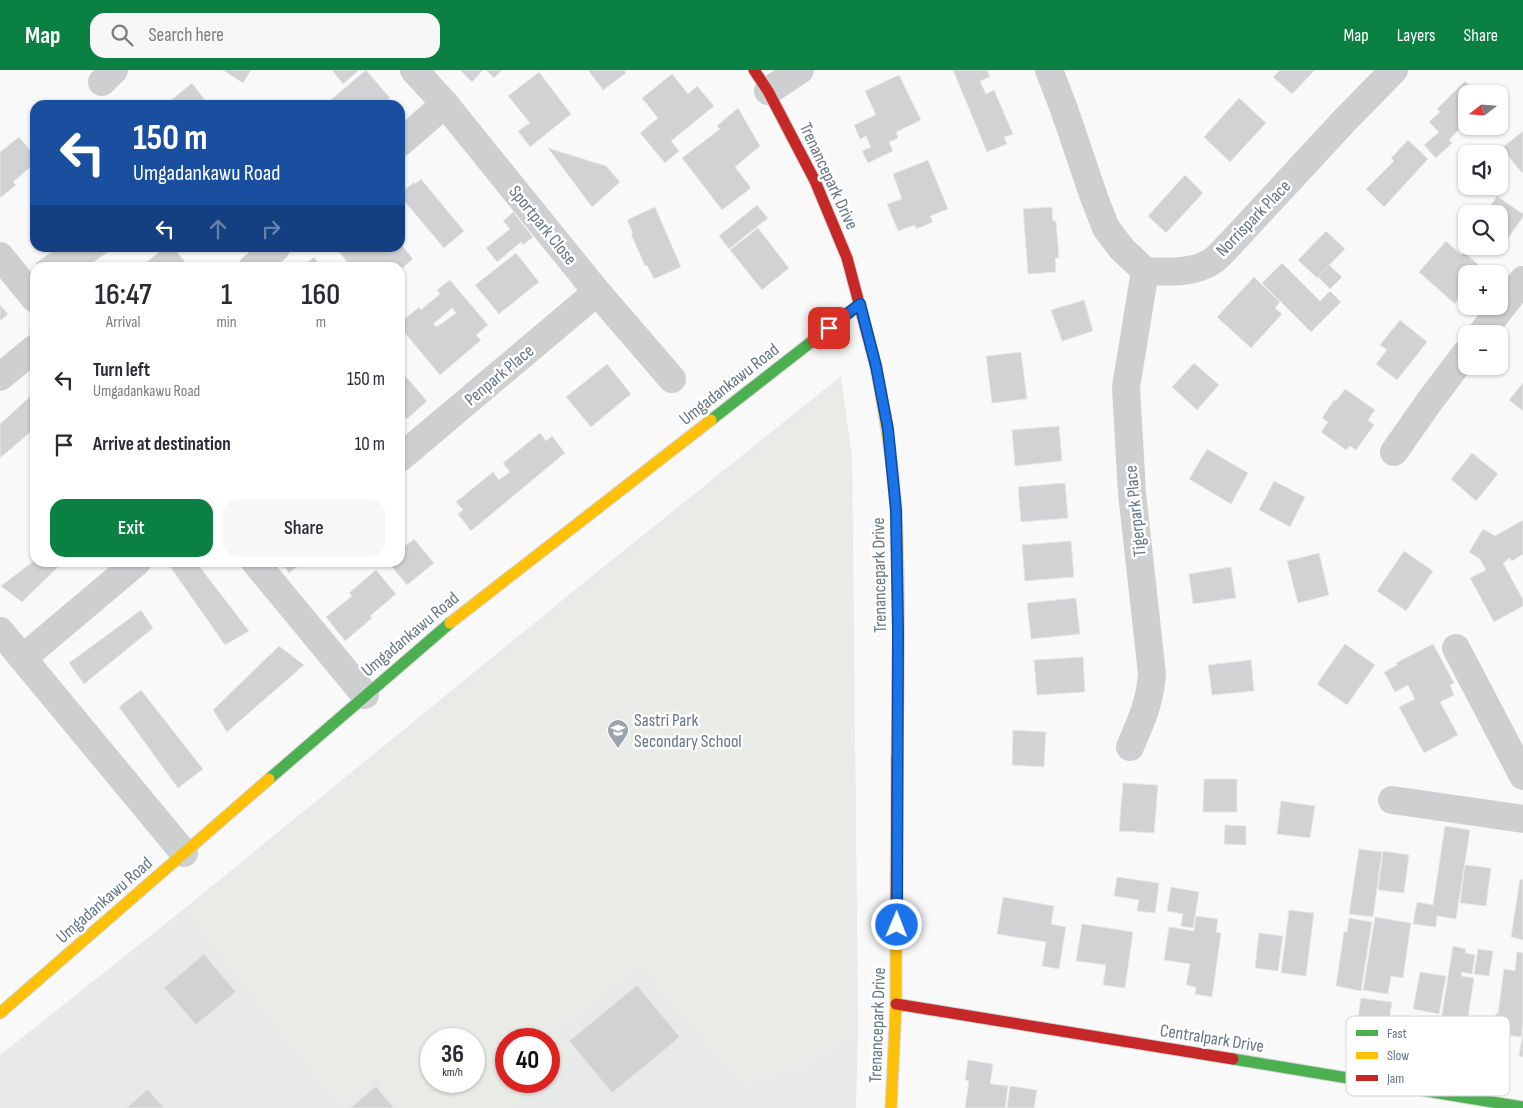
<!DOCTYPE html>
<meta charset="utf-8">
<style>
body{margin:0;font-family:"Sofia Sans Condensed",sans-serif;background:#f7f7f7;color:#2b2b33;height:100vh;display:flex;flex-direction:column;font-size:19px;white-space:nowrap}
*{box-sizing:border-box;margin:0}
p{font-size:16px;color:#7c7c81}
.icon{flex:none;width:28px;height:28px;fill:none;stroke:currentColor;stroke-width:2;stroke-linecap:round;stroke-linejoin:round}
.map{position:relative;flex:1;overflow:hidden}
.side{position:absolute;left:30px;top:192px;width:375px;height:305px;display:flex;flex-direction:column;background:#fff;border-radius:15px;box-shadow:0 1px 4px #0004}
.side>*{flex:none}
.guide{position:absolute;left:30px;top:30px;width:375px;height:152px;border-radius:15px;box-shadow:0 1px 4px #0004;background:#1a4fa0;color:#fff;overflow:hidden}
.needle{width:32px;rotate:253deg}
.controls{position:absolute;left:1458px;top:15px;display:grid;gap:10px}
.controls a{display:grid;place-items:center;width:50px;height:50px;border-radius:10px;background:#fff;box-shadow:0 1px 4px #0004;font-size:25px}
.speed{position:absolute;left:420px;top:958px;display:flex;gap:10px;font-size:25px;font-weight:700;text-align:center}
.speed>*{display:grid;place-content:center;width:65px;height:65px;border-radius:50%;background:#fff;box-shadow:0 1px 4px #0004;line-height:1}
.speed small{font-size:12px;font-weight:400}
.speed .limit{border:8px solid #d22;background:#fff;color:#111}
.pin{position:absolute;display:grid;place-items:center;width:42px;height:42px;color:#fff;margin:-21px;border-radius:10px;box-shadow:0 2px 8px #0006}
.me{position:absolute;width:55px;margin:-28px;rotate:1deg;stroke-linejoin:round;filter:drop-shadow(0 0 4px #0008)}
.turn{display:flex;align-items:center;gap:18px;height:105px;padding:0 20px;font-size:22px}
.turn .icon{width:65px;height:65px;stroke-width:2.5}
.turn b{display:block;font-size:35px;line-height:42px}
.lanes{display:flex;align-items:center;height:48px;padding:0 20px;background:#0003;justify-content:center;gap:25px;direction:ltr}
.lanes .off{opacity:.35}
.eta{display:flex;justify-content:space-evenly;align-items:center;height:85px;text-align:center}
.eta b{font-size:30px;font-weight:600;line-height:35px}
.button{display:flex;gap:10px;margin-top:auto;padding:10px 20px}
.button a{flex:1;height:58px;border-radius:15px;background:#0b8043;color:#fff;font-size:20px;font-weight:600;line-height:58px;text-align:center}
.button a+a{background:#f7f7f7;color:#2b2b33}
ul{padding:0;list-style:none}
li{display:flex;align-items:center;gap:15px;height:65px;padding:0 20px}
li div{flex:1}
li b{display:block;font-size:19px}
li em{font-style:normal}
header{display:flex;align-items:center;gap:30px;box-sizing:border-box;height:70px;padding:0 25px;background:#0b8043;color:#fff}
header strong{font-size:24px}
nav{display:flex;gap:28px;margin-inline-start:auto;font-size:18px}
.search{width:350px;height:45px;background:#f7f7f7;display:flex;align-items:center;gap:12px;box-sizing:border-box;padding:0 18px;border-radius:15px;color:#7c7c81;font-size:19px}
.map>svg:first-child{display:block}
</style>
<header>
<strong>Map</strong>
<div class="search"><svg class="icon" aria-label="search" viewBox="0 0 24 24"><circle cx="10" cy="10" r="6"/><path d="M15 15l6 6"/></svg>Search here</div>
<nav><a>Map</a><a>Layers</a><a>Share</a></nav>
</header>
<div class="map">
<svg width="1523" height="1038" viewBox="0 0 1523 1038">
<rect width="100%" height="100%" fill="#f9f9f9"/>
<!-- built -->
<path fill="#e8e9e9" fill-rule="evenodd" d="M841,306L852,389L858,962L856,1038H0V985L174,847L586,511ZM431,969H474V1011H431ZM506,969H549V1011H506Z"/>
<!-- green -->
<path fill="#e8ebe6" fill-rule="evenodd" d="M839,317L852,389L858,962L808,996L744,1016L640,894L557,961L576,986L549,1008V969H506V1011H545L512,1038H399L375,1009L341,1038L188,842ZM431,969H474V1011H431Z"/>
<!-- building -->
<g fill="#d0d2d3" stroke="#e8e8e8" fill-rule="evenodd">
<path d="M223,0H251L243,13Z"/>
<path d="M332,0H358V1L343,14Z"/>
<path d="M366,0L390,28L382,35H327L326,34Z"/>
<path d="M460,0H483L472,12Z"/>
<path d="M486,0H502L494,8Z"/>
<path d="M588,0H624L626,3L603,20Z"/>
<path d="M953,0H987L990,7L980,11L986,24L994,20L1013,64L1004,67L1007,74L987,82Z"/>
<path d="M1280,0H1315L1292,24L1273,7Z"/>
<path d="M539,2L571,44L530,77L518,61L530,53L508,26Z"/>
<path d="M672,4L688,24L697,16L714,36L671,71L679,81L665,93L640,63L658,48L642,28Z"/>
<path d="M899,5L921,50L896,62L898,68L889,72L893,81L868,93L862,81L871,77L866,66L860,69L854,55L876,45L865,21Z"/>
<path d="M1465,11L1477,23L1466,24V52L1449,70L1452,73L1436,88L1424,75L1439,62L1429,52L1440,42L1437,39Z"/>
<path d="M192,13L209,35H165Z"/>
<path d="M1239,28L1266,53L1230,92L1204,67Z"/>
<path d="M738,38L760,76L735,97L751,118L722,140L682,88L720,59L717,56Z"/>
<path d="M35,54V64L30,58Z"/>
<path d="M1523,61V102L1522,103L1502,78Z"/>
<path d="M19,67L35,86V93L13,112L16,115L0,128V82Z"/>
<path d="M1408,70L1428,89L1384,137L1366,119L1394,91L1391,88Z"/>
<path d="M548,78L606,96L620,112L592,137Z"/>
<path d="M928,90L948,139L930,146L933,152L916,159L915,155L898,161L887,134L902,129L893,104Z"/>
<path d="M1185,105L1203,123L1166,163L1148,146Z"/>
<path d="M421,109L464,161L444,178L400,126V124L414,112L415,114Z"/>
<path d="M1497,126L1523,144V147L1504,174L1499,170V144H1485Z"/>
<path d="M757,135L768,148L729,179L719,166Z"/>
<path d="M655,137L681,197L654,209L647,195L645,196L631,164L633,163L627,150Z"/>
<path d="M1052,137L1053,151H1056L1059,188H1055L1056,202L1028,204L1023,139Z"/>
<path d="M513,142L533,167L523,175L521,172L497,192L486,178L510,159L503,151Z"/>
<path d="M758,158L789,198L762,220L730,180Z"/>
<path d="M1326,161L1345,179L1317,208L1298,190Z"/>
<path d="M1446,171L1461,185L1464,182L1484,200L1481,204H1466V227L1459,228L1455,234L1419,202Z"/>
<path d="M400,173L413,189L400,200V198H387L384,193L378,198H352L336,178H400Z"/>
<path d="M57,178H104L108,182L85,198H39L36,193Z"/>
<path d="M164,178H174L189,197L145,198L143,195Z"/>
<path d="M516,183L539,212L499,244L475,215Z"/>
<path d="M314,187L322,198H301Z"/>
<path d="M1282,193L1320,231L1330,221L1341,232L1311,262L1262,213Z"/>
<path d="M1329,195L1342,207L1330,219L1318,207Z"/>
<path d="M1254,207L1280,232L1275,238L1282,244L1251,278L1217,247Z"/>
<path d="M450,210L488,255L476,265L481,270L440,305L400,257V253L419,237L421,240L440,224L437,220ZM452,238L456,243L437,257L433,254Z"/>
<path d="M1084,230L1093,261L1062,271L1051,240Z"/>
<path d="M0,235L8,244L0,251Z"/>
<path d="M1400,250L1427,272L1397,310L1376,294L1387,280L1380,275Z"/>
<path d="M1021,282L1027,329L992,333L986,286Z"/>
<path d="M1194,293L1219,315L1197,340L1172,317Z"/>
<path d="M607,294L631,324L591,357L566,327Z"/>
<path d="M400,300L427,331L407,349L400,342Z"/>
<path d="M1523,313V341L1509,330Z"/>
<path d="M1345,319L1375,340L1368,350L1374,355L1356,380L1350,376L1346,380L1321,362L1328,352L1322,348L1334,330L1336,331Z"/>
<path d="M35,322V358L0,388V354Z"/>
<path d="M1059,356L1062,391L1015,396L1012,360Z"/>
<path d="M540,363L546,371L552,366L565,383L471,461L458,444L463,440L456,432L493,402L499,410L510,402L503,393Z"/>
<path d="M1207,379L1248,403L1231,434L1189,409Z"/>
<path d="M1472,383L1498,404L1476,431L1451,409Z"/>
<path d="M1274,411L1305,427L1290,457L1259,440Z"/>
<path d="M1065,413L1068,448L1021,452L1018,417Z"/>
<path d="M1523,450V484L1512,491L1510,488L1503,493L1523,530V536L1494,552L1470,508L1486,500L1480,489L1469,482L1483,459L1495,466Z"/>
<path d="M414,469L434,493L407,515L388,492H400V480Z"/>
<path d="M1071,471L1074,507L1025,511L1022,475Z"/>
<path d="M1404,481L1433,501L1406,541L1377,521Z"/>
<path d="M1319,483L1329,525L1298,533L1287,491Z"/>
<path d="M35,490V492H63L22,532L1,516Z"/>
<path d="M173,492H196L249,561L225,575L169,495Z"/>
<path d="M281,492H302L289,503Z"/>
<path d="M1231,497L1236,528L1193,534L1189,504Z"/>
<path d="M376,500L396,524L370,546L372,548L345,571L326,547L352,526L349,523Z"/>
<path d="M1076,528L1080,564L1031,569L1027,533Z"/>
<path d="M141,540L153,558L84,614L69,593Z"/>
<path d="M1345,574L1375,595L1347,635L1317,614Z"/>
<path d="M1433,574L1454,613L1450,615L1454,625L1440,632L1458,665L1424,683L1399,637L1415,629L1408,615L1395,622L1384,602L1397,595L1396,593Z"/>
<path d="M279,576L304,595L227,662L213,640Z"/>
<path d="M1083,587L1085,622L1037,625L1034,590Z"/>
<path d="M1251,590L1254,621L1212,625L1208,595Z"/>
<path d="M141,620L203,699L178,718L119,637Z"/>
<path d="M1013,660L1046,662L1044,697L1012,695Z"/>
<path d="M1204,709H1237V742H1203Z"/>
<path d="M1123,713L1158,715L1154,763L1119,761Z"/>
<path d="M1281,731L1315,736L1310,768L1277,764Z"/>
<path d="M1225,755L1246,756V775L1224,774Z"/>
<path d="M1445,756L1470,760L1456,849L1437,846L1436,857L1413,854L1417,832L1433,835Z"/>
<path d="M1359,779L1382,782L1373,847L1349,844Z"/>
<path d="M1383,781L1409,785L1404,823L1378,820Z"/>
<path d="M1465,795L1491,798L1486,836L1460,833Z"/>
<path d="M1117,807L1159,813L1155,843L1137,841L1139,830L1114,826Z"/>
<path d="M1520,809L1523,810V870L1511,867Z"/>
<path d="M1171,817L1199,822L1193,858L1181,856L1183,844L1167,841Z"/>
<path d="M1003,827L1054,836L1051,854L1066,857L1059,899L1042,896L1046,872L997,864Z"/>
<path d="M1289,840L1314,843L1306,906L1281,903Z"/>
<path d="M1196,846L1218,849L1216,862L1221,863L1212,927L1195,924L1196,917L1186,915L1190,894L1164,890L1169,857L1194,861Z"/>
<path d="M1375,847L1411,853L1403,908L1391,906L1388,924L1363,920Z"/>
<path d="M1349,848L1372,852L1361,921L1336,916L1344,862H1347Z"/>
<path d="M1082,854L1133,862L1125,918L1103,915L1106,895L1076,891Z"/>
<path d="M1259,863L1283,866L1278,901L1255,898Z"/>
<path d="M1453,876L1466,879L1465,883L1475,885L1472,904L1462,902L1461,906L1474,908L1466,960L1440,956Z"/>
<path d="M1478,879L1493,881L1489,906L1474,904Z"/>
<path d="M1517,882L1523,883V954L1521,967L1493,963L1496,943L1498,944L1504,899L1515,901Z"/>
<path d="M204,884L236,922L196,955L164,918Z"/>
<path d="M1420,902L1446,906L1439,944L1413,939Z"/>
<path d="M637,915L680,967L612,1023L569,971Z"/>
<path d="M1361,928L1392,932L1386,970L1355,966Z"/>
<path d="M1523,961V987L1519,986Z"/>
<path d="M968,990L993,994L990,1014L1008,1016L1005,1038H965L969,1011L965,1010Z"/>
<path d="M376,1016L394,1038H350Z"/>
<path d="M1010,1016L1037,1020L1034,1038H1007Z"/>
<path d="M148,1019L164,1038H126Z"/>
</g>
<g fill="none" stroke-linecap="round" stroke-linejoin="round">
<!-- fast casing -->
<g stroke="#d5d6d7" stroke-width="13">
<g id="fast">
<path d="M711,350L860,234"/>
<path d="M269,709L450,553"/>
<path d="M1233,989L1523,1037"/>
</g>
</g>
<!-- slow casing -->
<g stroke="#d5d6d7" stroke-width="13">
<g id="slow">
<path d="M876,297C885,345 893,392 896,440C900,523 898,606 897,688"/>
<path d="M450,553L711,350"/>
<path d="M0,943L269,709"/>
<path d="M891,1038L896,934V852"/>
</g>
</g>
<!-- jam casing -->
<g stroke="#d5d6d7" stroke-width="13">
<g id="jam">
<path d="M754,0L768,21L815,111L847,188L876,297"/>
<path d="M896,852L897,688"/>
<path d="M896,934L1233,989"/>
</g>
</g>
<!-- street -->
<g stroke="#cecfd0" stroke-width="28">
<path d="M414,0L445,34L597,222L672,309"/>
<path d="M1049,0L1064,39L1095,130L1106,158L1121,178L1145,201C1167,202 1195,204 1214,190C1220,185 1225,179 1231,173L1345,50L1394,0"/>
<path d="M102,12L114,0"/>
<path d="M768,21L800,0"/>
<path d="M400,73L445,34"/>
<path d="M0,186L35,229"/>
<path d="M252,198L276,178"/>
<path d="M1481,264L1523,210"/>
<path d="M0,307L35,278"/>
<path d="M1394,382L1429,332L1466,283"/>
<path d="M400,388L597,222"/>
<path d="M255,492L365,625"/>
<path d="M0,561L184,783"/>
<path d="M1456,578L1523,706"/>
<path d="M23,588L137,492"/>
<path d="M1130,677C1141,652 1150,632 1152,604L1132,423L1126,317L1145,201"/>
<path d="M1392,730L1523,749"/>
</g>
<!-- fast -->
<use href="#fast" stroke="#4caf50" stroke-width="11"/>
<!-- slow -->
<use href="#slow" stroke="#ffc107" stroke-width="11"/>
<!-- jam -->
<use href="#jam" stroke="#c62828" stroke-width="11"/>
</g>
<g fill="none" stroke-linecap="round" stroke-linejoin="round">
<!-- route casing -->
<g stroke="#114b97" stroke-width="12">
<path id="route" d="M829,258L860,234L876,296L888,359L896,440L898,561L897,855"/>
</g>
<!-- route -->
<use href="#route" stroke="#1a73e8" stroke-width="9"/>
</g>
<!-- icons -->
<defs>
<g id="school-pin" transform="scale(1.125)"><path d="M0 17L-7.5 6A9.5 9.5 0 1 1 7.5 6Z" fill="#99a4ac" stroke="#fff"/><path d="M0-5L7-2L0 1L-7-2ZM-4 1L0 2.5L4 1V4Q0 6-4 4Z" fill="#fff"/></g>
</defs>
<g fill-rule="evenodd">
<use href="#school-pin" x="618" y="660"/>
</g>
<g text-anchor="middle" stroke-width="5" stroke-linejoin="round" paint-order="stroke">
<!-- street labels -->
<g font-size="18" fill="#657683" stroke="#fff">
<text transform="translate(829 106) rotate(65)" y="6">Trenancepark Drive</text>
<text transform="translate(1253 148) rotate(-46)" y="6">Norrispark Place</text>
<text transform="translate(543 155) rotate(51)" y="6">Sportpark Close</text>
<text transform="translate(499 305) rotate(-40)" y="6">Penpark Place</text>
<text transform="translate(729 314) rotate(-38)" y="6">Umgadankawu Road</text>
<text transform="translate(1135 441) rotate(-96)" y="6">Tigerpark Place</text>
<text transform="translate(879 505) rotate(-91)" y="6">Trenancepark Drive</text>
<text transform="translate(410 564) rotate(-40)" y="6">Umgadankawu Road</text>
<text transform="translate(104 830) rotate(-41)" y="6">Umgadankawu Road</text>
<text transform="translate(877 955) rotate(-88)" y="6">Trenancepark Drive</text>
<text transform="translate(1212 968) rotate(9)" y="6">Centralpark Drive</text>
</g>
<!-- poi labels -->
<g font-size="18" fill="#657683" stroke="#fff" text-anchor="start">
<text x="634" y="656">Sastri Park<tspan x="634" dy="21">Secondary School</tspan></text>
</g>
</g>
<!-- legend -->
<rect x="1346" y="946" width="164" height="80" rx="8" fill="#fff" stroke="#d1d6da" stroke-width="1"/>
<rect x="1356" y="960" width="22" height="6" fill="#4caf50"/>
<rect x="1356" y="982" width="22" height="7" fill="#ffc107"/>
<rect x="1356" y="1005" width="22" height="6" fill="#c62828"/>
<g font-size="14" fill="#657683">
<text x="1387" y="968">Fast</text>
<text x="1387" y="990">Slow</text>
<text x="1387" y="1013">Jam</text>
</g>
</svg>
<div class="controls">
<a><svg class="needle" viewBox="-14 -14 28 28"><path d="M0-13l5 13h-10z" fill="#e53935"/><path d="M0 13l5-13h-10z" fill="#7c7c81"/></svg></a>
<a><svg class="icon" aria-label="sound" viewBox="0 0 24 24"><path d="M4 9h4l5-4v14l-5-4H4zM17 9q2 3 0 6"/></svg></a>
<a><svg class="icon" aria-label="search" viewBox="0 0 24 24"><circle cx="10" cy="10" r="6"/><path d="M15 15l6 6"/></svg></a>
<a>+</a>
<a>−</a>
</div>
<div class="speed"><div>36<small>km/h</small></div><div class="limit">40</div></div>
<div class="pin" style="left:829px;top:258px;background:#d93025"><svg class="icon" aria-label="arrive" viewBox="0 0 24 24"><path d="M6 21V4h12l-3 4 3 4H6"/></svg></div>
<svg class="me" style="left:897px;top:855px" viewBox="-20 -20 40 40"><circle r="17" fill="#1a73e8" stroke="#fff" stroke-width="3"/><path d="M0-11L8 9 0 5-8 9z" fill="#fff"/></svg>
<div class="guide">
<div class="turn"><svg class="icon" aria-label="left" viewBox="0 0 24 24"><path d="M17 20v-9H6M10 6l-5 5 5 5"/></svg><div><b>150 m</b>Umgadankawu Road</div></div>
<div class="lanes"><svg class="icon" aria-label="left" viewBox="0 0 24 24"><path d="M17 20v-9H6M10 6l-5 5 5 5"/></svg><svg class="icon off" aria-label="ahead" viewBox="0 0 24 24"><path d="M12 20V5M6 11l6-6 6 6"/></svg><svg class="icon off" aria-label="right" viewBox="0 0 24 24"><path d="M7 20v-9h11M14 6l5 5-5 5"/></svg></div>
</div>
<section class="side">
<div class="eta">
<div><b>16:47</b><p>Arrival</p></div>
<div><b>1</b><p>min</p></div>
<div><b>160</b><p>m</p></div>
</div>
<ul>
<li><svg class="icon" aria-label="left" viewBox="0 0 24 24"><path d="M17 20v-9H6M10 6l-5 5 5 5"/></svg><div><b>Turn left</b><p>Umgadankawu Road</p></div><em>150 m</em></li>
<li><svg class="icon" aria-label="arrive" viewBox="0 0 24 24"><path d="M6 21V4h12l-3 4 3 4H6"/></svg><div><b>Arrive at destination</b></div><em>10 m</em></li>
</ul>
<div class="button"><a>Exit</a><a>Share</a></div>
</section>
</div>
